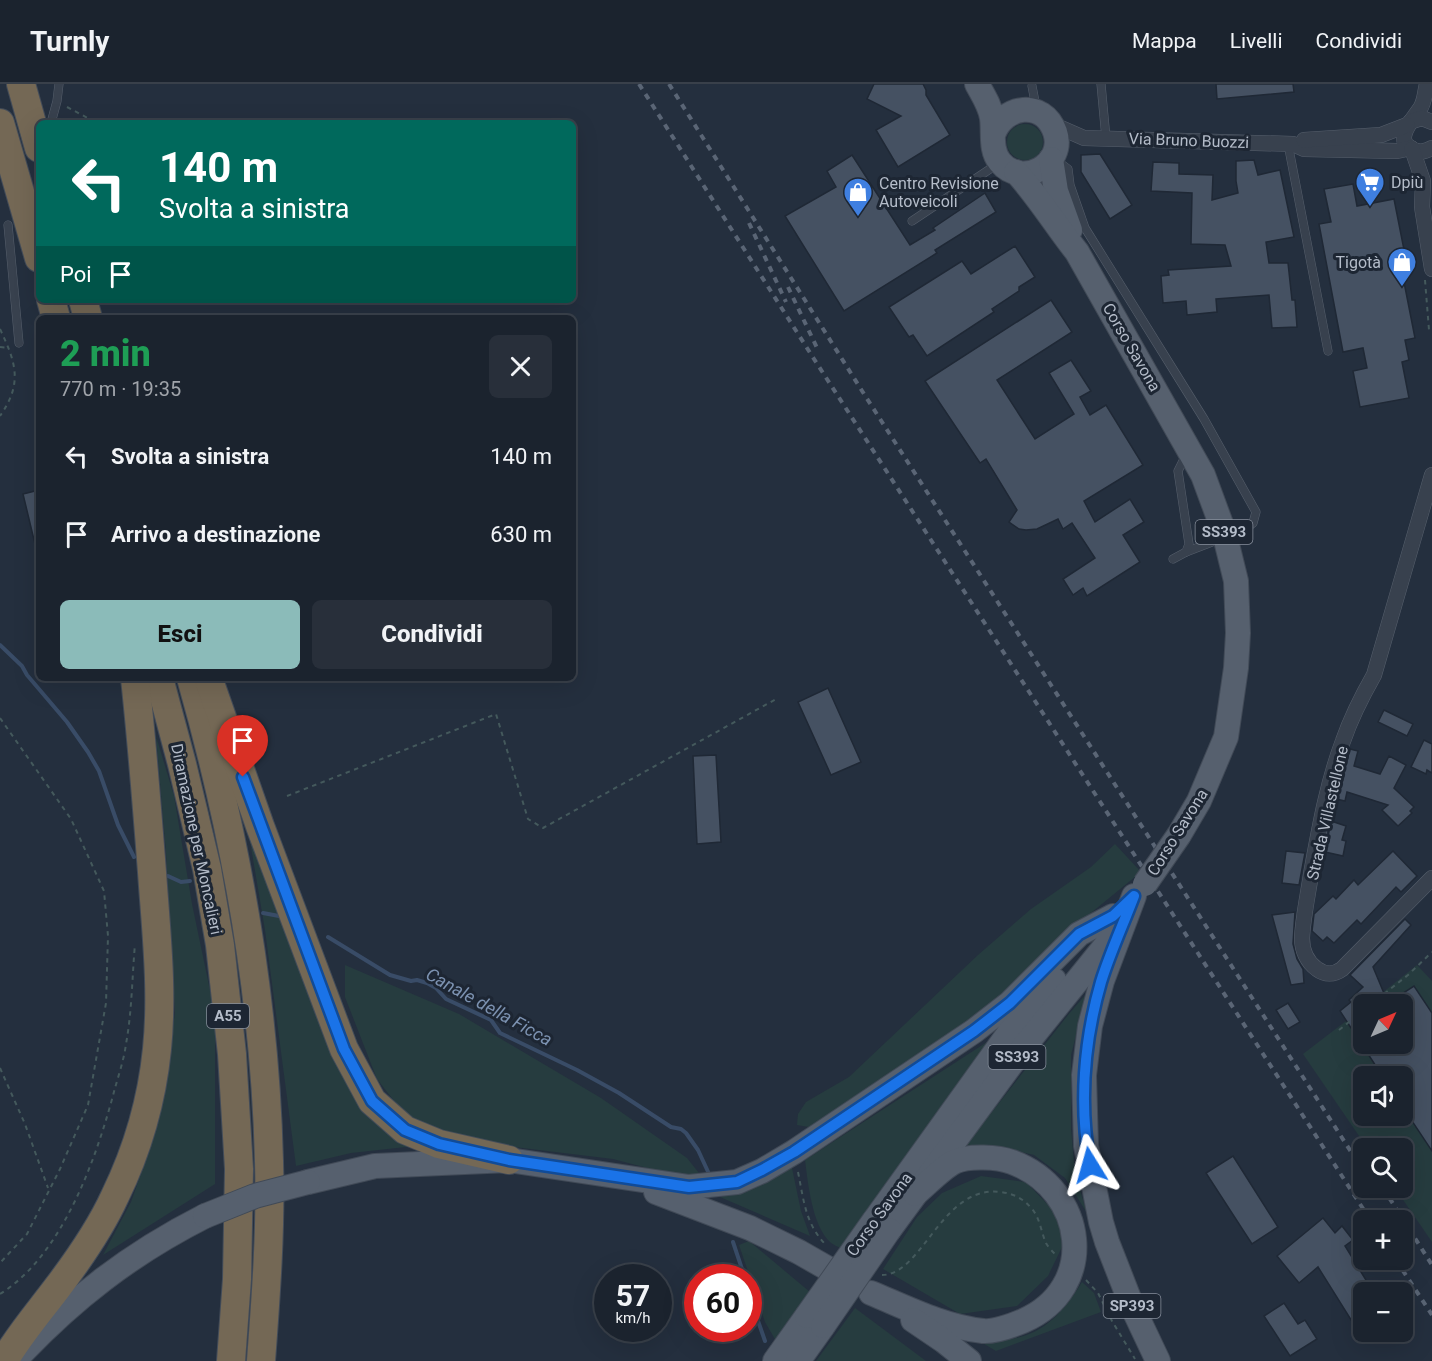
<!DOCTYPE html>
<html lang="it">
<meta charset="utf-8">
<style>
body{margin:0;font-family:Roboto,sans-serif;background:#282f3a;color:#f1f3f6;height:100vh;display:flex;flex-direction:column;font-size:22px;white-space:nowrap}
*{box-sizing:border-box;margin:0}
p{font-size:20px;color:#a0a4aa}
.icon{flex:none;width:33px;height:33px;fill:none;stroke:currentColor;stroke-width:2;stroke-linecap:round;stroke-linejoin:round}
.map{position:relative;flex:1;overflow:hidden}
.details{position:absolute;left:36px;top:231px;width:540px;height:366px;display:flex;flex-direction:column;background:#1b232e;border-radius:9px;box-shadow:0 6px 24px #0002,0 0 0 2px #39404a}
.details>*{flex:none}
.hud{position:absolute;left:36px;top:36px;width:540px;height:183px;border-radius:9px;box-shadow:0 6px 24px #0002,0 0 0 2px #39404a;background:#00695c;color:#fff;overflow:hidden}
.needle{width:39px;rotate:46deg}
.tools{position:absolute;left:1353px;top:910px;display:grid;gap:12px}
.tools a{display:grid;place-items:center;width:60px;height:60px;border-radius:9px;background:#1b232e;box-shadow:0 6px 24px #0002,0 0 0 2px #39404a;font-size:30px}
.speed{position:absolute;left:594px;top:1180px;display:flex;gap:12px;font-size:30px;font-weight:700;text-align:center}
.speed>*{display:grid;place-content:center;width:78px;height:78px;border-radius:50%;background:#1b232e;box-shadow:0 6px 24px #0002,0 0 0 2px #39404a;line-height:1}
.speed small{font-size:15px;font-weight:400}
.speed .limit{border:9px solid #d22;background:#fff;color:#111}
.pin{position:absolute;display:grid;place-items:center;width:51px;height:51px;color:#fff;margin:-62px -26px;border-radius:50% 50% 50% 0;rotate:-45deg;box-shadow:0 0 6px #0007}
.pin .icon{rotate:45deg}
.me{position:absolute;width:66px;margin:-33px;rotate:352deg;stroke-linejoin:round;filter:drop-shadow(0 0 4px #0008)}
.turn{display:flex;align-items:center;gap:21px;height:126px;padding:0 24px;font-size:27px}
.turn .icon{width:78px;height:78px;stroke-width:2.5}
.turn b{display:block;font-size:42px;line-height:51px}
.then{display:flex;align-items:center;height:57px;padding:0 24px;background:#0003;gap:12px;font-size:22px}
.round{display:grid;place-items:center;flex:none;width:63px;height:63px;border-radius:9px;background:#282f3a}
.summary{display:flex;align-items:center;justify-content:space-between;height:102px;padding:0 24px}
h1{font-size:36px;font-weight:800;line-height:45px;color:#1e9e55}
.primary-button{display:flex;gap:12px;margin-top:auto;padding:12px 24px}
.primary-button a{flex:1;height:69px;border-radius:9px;background:#8bbbb9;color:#111;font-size:24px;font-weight:800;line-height:69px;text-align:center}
.primary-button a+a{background:#282f3a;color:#f1f3f6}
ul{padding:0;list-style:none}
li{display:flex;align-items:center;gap:18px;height:78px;padding:0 24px}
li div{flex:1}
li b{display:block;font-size:22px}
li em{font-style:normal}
header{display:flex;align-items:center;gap:36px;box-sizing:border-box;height:84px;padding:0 30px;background:#1b232e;border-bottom:2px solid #39404a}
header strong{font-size:28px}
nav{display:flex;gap:33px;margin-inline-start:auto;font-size:21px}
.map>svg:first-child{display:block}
</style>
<header>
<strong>Turnly</strong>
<nav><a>Mappa</a><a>Livelli</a><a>Condividi</a></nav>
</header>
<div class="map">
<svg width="1432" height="1277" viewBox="0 0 1432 1277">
<rect width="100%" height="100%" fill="#242f3e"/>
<!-- green -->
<g fill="#263c3f" fill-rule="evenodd">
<circle cx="1025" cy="58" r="18"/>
<path d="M156,652L174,712L192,820L215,930V1100L103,1171L131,1118L155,1050L175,929L166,769Z"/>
<path d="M243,716L315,909L415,1062L351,1069L296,1082L265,846Z"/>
<path d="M1115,760L1141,788L1042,869L1013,911L815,1044L797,1041L798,1030L806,1018L849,993L978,871L1031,825L1091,783Z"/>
<path d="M345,881L459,930L601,1014L687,1074L703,1094L674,1091L613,1075L457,1056L408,1035L377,995L345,913Z"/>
<path d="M1417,881L1432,897V1158L1395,1104H1402V1065H1368L1303,970L1363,924L1364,960H1402V921H1367ZM1364,993H1402V1032H1364Z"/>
<path d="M1087,909L1071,971V1045L1075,1089L1087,1129L1065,1094L1034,1071L1001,1063L981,1064L959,1070L1068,931Z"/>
<path d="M1004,947L883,1103L843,1165C839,1163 833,1161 830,1158C812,1141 808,1099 805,1076Z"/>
<path d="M792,1084L801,1127L810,1152L720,1113L754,1104Z"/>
<path d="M981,1092L1026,1098L1054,1127L1064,1159L1048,1192L1017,1222L960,1230L883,1185L917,1133L942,1109Z"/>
<path d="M749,1157L810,1208L776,1257L765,1238L739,1161Z"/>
<path d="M1082,1198L1094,1209L1101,1228L996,1267L981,1258C994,1256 1008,1257 1020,1253C1049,1246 1067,1222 1082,1198Z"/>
<path d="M855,1224L926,1277H816Z"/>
</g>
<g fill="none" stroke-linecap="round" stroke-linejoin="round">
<!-- stream -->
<g stroke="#394c67" stroke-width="4">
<path d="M0,561L22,582L27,591L67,638L88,668L99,687L118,741L134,773"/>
<path d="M168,792L181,798L190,797"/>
<path d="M263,829L279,832"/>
<path d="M328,853L390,891L411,897L417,896L427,899L436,904L446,915L491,936L500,949L577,986L619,1009L671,1043L681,1045L686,1049L698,1066L710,1092"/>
<path d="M733,1158L745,1194"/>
<path d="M748,1208L765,1257"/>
</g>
</g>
<!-- building -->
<g fill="#455162" stroke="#1f2835" stroke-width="1.5" fill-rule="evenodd">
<path d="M874,0H923L926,6V11L950,51L898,83L876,46L901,32L867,15Z"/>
<path d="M1216,0H1293L1294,8L1217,15Z"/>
<path d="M1100,70L1132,121L1110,135L1081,88V71Z"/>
<path d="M852,71L910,161L935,146L933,144L985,109L996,128L935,166L937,169L844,227L785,132L836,103L827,87Z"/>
<path d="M1254,76L1258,91L1280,86L1294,153L1266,158L1269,179H1288L1292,216H1295L1297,243L1272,244L1269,211L1216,215L1217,228L1187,231L1186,217L1163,219L1161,192L1169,191L1168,186L1231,182L1225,161L1191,160L1192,109L1151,107L1153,78L1179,79V90L1213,91L1212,116L1238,109L1236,97V77Z"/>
<path d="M1353,100L1357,122L1394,115L1409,191L1403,193L1415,254L1405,256L1409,276L1402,278L1409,314L1360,323L1353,287L1367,284L1363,264L1343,268L1319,140L1331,138L1324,105Z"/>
<path d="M1015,162L1035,193L1019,203V207L992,225L994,228L927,272L913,251L909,253L889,223L962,177L971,190Z"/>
<path d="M1051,216L1072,248L997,296L1035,355L1074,330L1049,289L1071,276L1091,307L1080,313L1090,331L1106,321L1143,381L1084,417L1095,438L1130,415L1144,438L1123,451L1140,478L1087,512L1083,504L1073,511L1063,495L1095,474L1072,439L1063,445L1058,435L1037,445L1026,446L1019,445L1009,438L1017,426L986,375L980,379L925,297Z"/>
<path d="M39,406V460H35L23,410Z"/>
<path d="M828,604L861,678L831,691L798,618Z"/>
<path d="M1384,626L1413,640L1407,652L1378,638Z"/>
<path d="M1424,656L1432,660V689L1427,686L1426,690L1411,683Z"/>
<path d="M1350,665L1358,667L1354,682L1380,690L1389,672L1406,681L1394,704L1414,723L1410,727L1412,729L1398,742L1382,726L1388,721L1347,708L1345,717L1336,715Z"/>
<path d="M716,671L721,758L697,760L693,672Z"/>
<path d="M1331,737L1346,742L1342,756L1346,757L1343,772L1325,768Z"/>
<path d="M1286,767L1305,769L1299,801L1282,799Z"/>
<path d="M1393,767L1417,792L1401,808L1396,803L1361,840L1357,836L1334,859L1327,853L1323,857L1312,847L1314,830L1333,812L1336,815L1354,796L1358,801Z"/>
<path d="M1295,828L1293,860L1297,875L1303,885L1304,899L1291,901L1272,831Z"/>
<path d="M1405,835L1411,841L1373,883L1388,919L1414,902L1432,929V1067L1402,1022V993H1383L1340,927L1351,918L1349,916L1363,903L1350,891ZM1364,921H1402V960H1364Z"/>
<path d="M1288,919L1300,938L1288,945L1276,926Z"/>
<path d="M1233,1072L1278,1143L1252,1160L1206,1089Z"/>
<path d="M1323,1134L1335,1149L1342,1142L1353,1156L1345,1162L1374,1209H1364V1233L1353,1239L1318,1183L1299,1199L1277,1172Z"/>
<path d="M1284,1219L1298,1240L1305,1236L1317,1255L1290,1272L1264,1232Z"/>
</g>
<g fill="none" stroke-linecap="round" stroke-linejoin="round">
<!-- service casing -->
<g stroke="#565f6c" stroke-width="9">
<g id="service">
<path d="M1101,0L1106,54"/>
<path d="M1032,2L1036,23"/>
<path d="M51,39L57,17L59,0"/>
<path d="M1288,60L1328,267"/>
<path d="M1056,76L1068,85L1070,101L1085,144L1204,335L1256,428L1253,439L1237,452"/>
<path d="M912,137L999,79"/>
<path d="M8,141L19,259"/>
<path d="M1186,468L1212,458"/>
<path d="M1173,475L1186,468L1189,460L1178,387L1186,371"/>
</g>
</g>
<!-- minor casing -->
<g stroke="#565f6c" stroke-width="16">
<g id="minor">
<path d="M1427,0C1425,7 1425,16 1421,23C1414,35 1391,56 1414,66C1421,69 1426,67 1432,64"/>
<path d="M1410,38L1422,34L1432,38"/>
<path d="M1052,40L1084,54L1293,60L1304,65L1397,67L1411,64"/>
<path d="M1304,56L1381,51L1407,41"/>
<path d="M1412,65L1423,97L1422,123L1432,185"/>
<path d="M1432,391L1374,591C1362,612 1351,634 1343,657C1327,699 1319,746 1311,790C1308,811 1303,833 1302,854C1302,866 1307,878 1317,885C1325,891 1334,891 1342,885L1432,794"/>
</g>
</g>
<!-- primary casing -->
<g stroke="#414a57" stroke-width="26">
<g id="primary">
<path d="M977,0C983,11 990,21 992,34C994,49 990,66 1000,78C1022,105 1066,80 1055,48C1043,15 1003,21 993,51"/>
<path d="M1051,75L1056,107L1070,146"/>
<path d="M1016,88C1039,113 1056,142 1077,168L1203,391L1224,448L1236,497L1238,549L1236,584L1226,653L1199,717L1179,751"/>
<path d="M1134,812L1102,897L1090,942L1084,991L1086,1062L1101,1138L1107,1158L1132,1222L1158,1277"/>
<path d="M308,1098L375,1082L509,1076L689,1103L737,1098L762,1087L794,1068L974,947L1010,919L1079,850L1113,832"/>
<path d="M656,1108L750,1144L799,1168L855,1200"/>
<path d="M874,1137L1009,949L1054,896"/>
<path d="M889,1146L1023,964L1111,855"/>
<path d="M871,1209C907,1224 944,1243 983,1247C995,1248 1011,1242 1023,1237C1099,1204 1087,1106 1012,1078C998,1073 969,1071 954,1078C942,1084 926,1101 915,1110"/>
<path d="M913,1236L944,1257L969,1277"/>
<path d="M15,1276C72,1215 130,1170 205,1132"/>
<path d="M775,1277L807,1232"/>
<path d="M798,1277L823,1242"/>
</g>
</g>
<!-- motorway casing -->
<g stroke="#434c59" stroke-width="30">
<g id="motorway">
<path d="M21,0L39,64"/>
<path d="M0,39L39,174"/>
<path d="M51,216L56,234"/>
<path d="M83,216L88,234"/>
<path d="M159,594L182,680L207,785L220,861L232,970L239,1085L237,1195L231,1277"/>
<path d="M191,594C236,752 265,913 269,1077C271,1144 266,1211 261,1277"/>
<path d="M210,599L260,742L344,965L372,1017L405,1046L439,1060L509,1076"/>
<path d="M4,1277C19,1251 39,1228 57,1204C79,1175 100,1145 115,1112C137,1067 152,1015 157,965C163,906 156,847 152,788C147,723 142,659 135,594"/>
</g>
</g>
<!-- path -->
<g stroke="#44595c" stroke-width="2" stroke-dasharray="4.5 4.5" stroke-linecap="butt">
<path d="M67,23L97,39"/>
<path d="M1425,196L1429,246H1432"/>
<path d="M0,245C16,279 23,299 0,332"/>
<path d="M0,263L9,264"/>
<path d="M0,634L71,735L104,807L108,852L106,919L88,1021L60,1085L27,1150L0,1179"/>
<path d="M287,712L496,630L528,735L543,744L778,614"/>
<path d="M1370,921L1408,891L1432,868"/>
<path d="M1339,946L1364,926"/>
<path d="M0,984L25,1040L48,1104"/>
<path d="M798,1088C804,1117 805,1140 827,1162"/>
<path d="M882,1191C923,1191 942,1100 1001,1108C1014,1110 1023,1114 1032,1125C1040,1134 1041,1148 1046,1159C1048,1163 1052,1167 1055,1170"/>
<path d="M1086,1196L1098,1209L1112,1237L1135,1275"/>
<path d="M0,1210C63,1171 97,1073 115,1004C119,990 124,975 126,960C132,927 132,894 135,860"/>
</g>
<!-- service -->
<use href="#service" stroke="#38414e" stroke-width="8"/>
<!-- minor -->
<use href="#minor" stroke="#38414e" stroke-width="15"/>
<!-- primary -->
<use href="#primary" stroke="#56606e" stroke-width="24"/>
<!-- motorway -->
<use href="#motorway" stroke="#746855" stroke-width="28"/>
<!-- rail -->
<g stroke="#5a6575" stroke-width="4" stroke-dasharray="6 6" stroke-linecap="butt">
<path d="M639,0L814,275L1371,1137"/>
<path d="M669,0L864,310L1364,1088"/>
<path d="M749,139L786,218"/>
<path d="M788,203L819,268"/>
<path d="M1383,1104L1432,1181"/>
<path d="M1396,1176L1432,1231"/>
</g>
<!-- primary-bridge casing -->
<g stroke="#414a57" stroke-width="26" stroke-linecap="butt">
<g id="primary-bridge">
<path d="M1145,800L1179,751"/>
<path d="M205,1132L255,1112L308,1098"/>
<path d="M807,1232L874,1137"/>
<path d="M823,1242L889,1146"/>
</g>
</g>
<!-- primary-bridge -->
<use href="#primary-bridge" stroke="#56606e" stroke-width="24"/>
</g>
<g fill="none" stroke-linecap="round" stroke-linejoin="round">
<!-- route casing -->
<g stroke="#114b97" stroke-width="15">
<path id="route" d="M243,693L344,965L372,1017L405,1046L439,1060L509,1076L689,1103L737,1098L762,1086L794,1068L974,947L1010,919L1079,850L1113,832L1134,812C1123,841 1110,869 1101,898C1084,957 1079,1021 1090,1081"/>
</g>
<!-- route -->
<use href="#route" stroke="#1a73e8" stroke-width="10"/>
</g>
<!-- icons -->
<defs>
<g id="supermarket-pin" transform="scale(1.5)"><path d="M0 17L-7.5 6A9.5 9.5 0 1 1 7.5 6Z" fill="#3f7fe0" stroke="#1d2633"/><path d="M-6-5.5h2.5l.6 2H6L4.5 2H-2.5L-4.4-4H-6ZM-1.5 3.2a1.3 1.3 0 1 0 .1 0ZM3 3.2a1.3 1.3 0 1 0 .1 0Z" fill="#fff"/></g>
<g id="shop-pin" transform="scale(1.5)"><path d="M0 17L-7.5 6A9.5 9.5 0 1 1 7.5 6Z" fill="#3f7fe0" stroke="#1d2633"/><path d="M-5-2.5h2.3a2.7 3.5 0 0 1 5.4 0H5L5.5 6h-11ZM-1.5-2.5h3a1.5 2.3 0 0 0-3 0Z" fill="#fff"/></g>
</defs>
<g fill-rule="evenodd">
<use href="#supermarket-pin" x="1370" y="98"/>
<use href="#shop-pin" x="858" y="108"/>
<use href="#shop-pin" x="1402" y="178"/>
</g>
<g text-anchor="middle" stroke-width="6" stroke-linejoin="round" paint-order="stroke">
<!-- shield labels -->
<g fill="#1d2633" stroke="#878f9c" stroke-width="1.5">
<rect x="1195.5" y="436" width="57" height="24" rx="4.5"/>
<rect x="207" y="920" width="42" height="24" rx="4.5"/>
<rect x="988.5" y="961" width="57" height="24" rx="4.5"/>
<rect x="1103.5" y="1210" width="57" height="24" rx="4.5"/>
</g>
<g font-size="15" font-weight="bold" fill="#b4bcc9">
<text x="1224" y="453">SS393</text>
<text x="228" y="937">A55</text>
<text x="1017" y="978">SS393</text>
<text x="1132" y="1227">SP393</text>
</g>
<!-- street labels -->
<g font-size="16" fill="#b4bcc9" stroke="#1d2633">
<text transform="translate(1189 56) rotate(2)" y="6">Via Bruno Buozzi</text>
<text transform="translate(1132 263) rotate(60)" y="6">Corso Savona</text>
<text transform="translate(1327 729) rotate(-77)" y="6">Strada Villastellone</text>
<text transform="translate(1177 748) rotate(-58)" y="6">Corso Savona</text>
<text transform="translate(197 755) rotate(78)" y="6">Diramazione per Moncalieri</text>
<text transform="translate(879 1130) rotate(-54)" y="6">Corso Savona</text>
</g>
<!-- poi labels -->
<g font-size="16" fill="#b4bcc9" stroke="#1d2633" text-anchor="start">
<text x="1391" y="104">Dpiù</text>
<text x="879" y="105">Centro Revisione<tspan x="879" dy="18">Autoveicoli</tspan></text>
<text x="1381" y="184" text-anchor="end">Tigotà</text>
</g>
<!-- water labels -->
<g font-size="18" font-style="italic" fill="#7c92b1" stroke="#1d2633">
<text transform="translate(489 923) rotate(29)" y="6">Canale della Ficca</text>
</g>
</g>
</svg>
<div class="tools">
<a><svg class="needle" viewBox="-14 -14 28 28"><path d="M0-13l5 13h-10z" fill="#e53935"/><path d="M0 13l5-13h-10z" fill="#a0a4aa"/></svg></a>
<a><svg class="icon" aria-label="sound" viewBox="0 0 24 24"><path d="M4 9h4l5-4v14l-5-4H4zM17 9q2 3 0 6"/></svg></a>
<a><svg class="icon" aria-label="search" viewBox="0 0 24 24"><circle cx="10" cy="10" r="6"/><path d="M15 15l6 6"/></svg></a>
<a>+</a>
<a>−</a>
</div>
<div class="speed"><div>57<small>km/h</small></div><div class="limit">60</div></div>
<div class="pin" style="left:243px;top:693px;background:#d93025"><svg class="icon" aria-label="arrive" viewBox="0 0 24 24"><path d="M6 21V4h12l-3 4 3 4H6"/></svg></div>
<svg class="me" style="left:1090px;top:1081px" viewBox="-20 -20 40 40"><path d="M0-17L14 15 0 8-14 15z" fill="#1a73e8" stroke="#fff" stroke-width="4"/></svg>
<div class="hud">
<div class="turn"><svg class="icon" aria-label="left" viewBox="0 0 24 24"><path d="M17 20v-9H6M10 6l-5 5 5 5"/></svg><div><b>140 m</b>Svolta a sinistra</div></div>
<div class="then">Poi<svg class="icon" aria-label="arrive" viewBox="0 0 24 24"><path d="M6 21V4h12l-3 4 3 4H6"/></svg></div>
</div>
<section class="details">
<div class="summary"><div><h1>2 min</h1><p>770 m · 19:35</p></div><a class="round"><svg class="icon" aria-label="close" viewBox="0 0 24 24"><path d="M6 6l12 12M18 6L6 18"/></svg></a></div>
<ul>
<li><svg class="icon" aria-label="left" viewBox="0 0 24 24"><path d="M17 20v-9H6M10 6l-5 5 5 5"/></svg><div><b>Svolta a sinistra</b></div><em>140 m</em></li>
<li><svg class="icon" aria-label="arrive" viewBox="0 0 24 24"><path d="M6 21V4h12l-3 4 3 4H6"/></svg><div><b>Arrivo a destinazione</b></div><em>630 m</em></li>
</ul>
<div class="primary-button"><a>Esci</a><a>Condividi</a></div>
</section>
</div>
